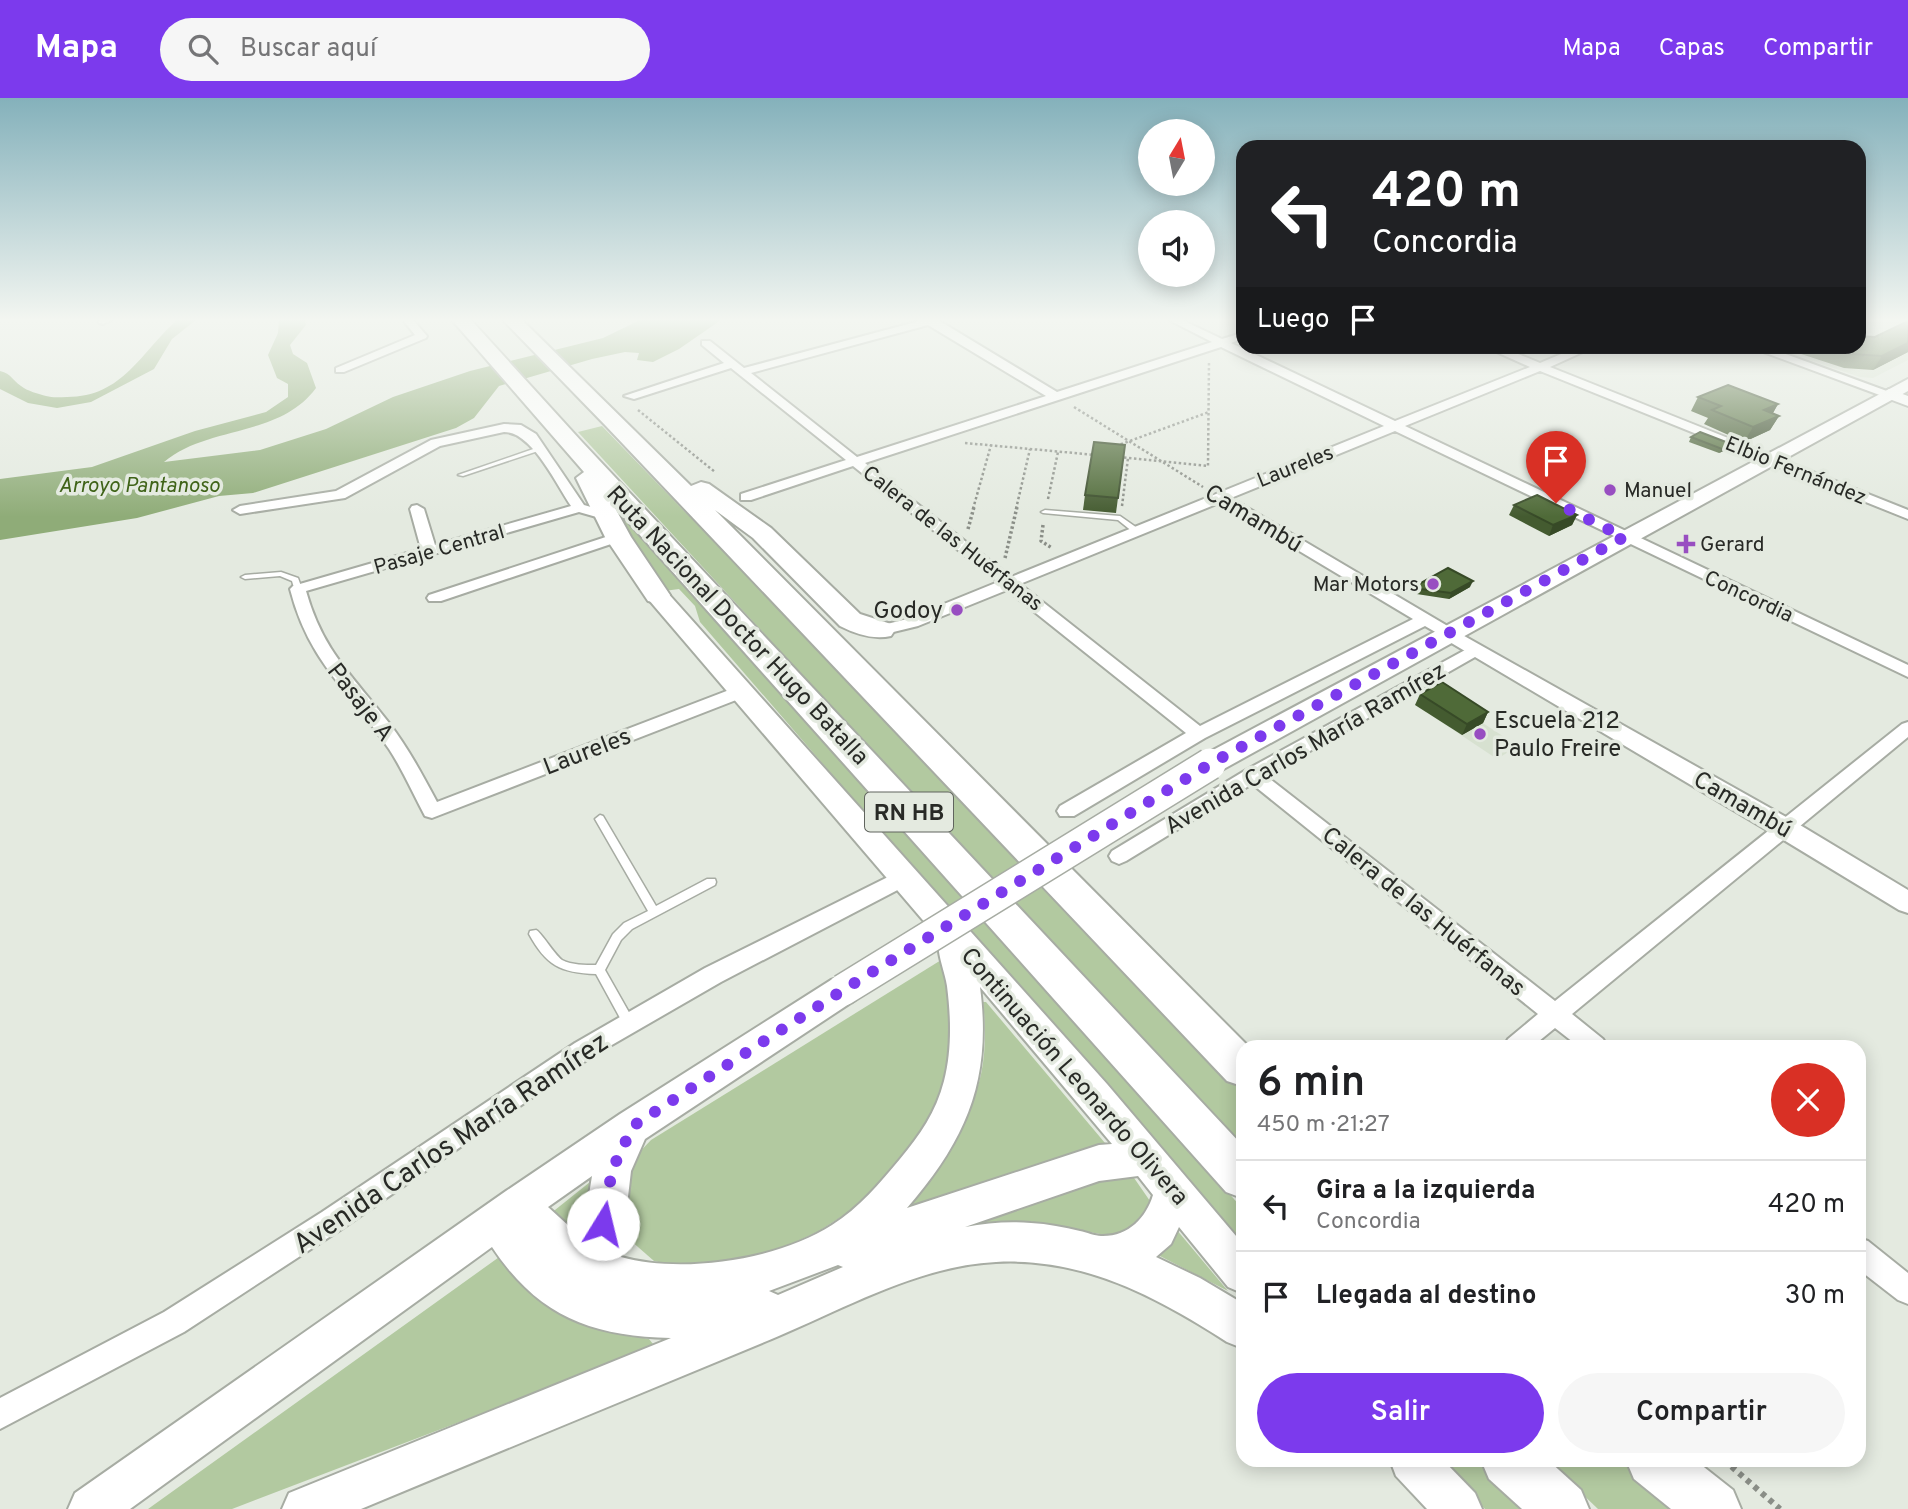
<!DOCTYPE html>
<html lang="es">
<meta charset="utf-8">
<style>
body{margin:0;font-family:Overpass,sans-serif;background:#f6f6f6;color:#202124;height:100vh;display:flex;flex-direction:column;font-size:26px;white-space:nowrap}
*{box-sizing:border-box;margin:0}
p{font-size:23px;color:#757577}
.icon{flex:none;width:38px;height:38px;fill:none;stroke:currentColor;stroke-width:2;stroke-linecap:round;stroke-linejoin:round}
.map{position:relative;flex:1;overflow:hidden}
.panel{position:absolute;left:1236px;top:942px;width:630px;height:427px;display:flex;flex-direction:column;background:#fff;border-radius:21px;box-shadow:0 4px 18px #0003}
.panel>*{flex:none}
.banner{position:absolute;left:1236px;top:42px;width:630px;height:214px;border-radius:21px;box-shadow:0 4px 18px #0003;background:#202124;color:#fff;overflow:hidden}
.needle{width:46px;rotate:10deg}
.buttons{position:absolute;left:1138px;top:21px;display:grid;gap:14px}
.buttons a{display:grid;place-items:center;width:77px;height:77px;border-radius:50%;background:#fff;box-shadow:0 4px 18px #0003;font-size:35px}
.pin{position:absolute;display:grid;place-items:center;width:60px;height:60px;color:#fff;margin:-72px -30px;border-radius:50% 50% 50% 0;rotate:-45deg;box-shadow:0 0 7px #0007}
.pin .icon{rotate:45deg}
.me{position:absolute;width:77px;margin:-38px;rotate:9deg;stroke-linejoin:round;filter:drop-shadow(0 0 5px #0008)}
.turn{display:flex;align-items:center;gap:24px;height:147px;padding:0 21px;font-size:32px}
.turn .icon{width:91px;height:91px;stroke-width:2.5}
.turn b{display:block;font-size:49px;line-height:60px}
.then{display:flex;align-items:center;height:66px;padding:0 21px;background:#0003;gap:14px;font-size:26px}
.round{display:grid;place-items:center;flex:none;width:74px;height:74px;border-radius:37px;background:#f6f6f6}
.summary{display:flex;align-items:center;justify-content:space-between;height:119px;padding:0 21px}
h1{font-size:42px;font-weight:600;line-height:52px}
.primary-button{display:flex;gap:14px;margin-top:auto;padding:14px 21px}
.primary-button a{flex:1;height:80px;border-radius:42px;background:#7c3aed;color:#fff;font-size:28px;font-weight:600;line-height:80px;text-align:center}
.primary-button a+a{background:#f6f6f6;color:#202124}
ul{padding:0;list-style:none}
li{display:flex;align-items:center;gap:21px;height:91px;padding:0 21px;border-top:2px solid #e0e0e0}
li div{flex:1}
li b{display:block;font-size:26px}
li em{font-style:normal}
header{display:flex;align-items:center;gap:42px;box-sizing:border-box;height:98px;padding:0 35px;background:#7c3aed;color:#fff}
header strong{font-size:33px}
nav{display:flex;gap:38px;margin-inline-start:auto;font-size:24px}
.search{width:490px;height:63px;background:#f6f6f6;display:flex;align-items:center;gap:18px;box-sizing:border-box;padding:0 24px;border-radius:38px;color:#757577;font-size:26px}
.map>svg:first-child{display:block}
</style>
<header>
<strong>Mapa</strong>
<div class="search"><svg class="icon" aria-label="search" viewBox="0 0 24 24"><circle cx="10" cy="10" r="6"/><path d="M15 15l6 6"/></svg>Buscar aquí</div>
<nav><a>Mapa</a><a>Capas</a><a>Compartir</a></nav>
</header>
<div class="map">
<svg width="1908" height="1411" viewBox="0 0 1908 1411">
<rect width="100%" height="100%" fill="#e4eae0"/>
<!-- built -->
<g fill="#d7e1d0">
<path d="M1859,222H1895L1908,225V262L1873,280L1860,279L1770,249L1858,248Z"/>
<path d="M1437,595L1518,648L1497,661L1416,607Z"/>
</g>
<!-- green -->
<g fill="#b2c9a0">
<path d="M602,328L1242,990V1053L578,334Z"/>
<path d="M607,398L1242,1110V1150L700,524L695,508L679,491L664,493L659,490Z"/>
<path d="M946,859L954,893L953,973L936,1014L910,1058L866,1103L819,1133L772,1155L687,1170L654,1163L630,1142L619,1119L633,1061L651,1042Z"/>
<path d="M983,904H986L1105,1045L1103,1048L895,1115C919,1081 949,1045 969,1009C986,979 987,937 983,904Z"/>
<path d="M1092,1076L1132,1077L1150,1103L1149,1112L1127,1137L1111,1138L1051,1127L957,1131Z"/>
<path d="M590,1084L585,1121L588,1151L550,1116Z"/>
<path d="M1176,1131L1228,1193L1156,1156Z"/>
<path d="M502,1157L600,1231L649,1241L653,1246L651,1251L232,1411H148Z"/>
<path d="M1436,1362H1481L1529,1411H1485Z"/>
<path d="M1547,1362H1627L1685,1411H1598Z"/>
</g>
<!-- water -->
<g fill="#8fac78">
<path d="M177,222H196L172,241L154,271L91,304L57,310L28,305L0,291V273C12,276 12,282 21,288C27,293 39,296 46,298C53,300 60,299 67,299C123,299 141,254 177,222Z"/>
<path d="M279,222H305L306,227L290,247L293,256L307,265L316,290C279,340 208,327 164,364L260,352L326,331L393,299L470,273L603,240L640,222H721L679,251L653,264L637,262L639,255L625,254L592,261L499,288L474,320L456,330L253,395L219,398L137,420L0,442V381L92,369L195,333L266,314L288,299V286L277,280L268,257L278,235Z"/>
</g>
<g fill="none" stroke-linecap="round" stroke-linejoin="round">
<!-- service casing -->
<g stroke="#a7aca3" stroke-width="3">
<g id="service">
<path d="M539,349L542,351L541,352L463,378L458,377Z"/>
<path d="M1045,412L1120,418L1140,432L1136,434H1133L1118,422L1043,415L1041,414Z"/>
<path d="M281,474L298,480L302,491L301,493H295L292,483L280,478L245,481L241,479L245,477Z"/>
<path d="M600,717L603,718L656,808L707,781H715L716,784L715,787L632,831L621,842L605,872L635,925L633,929L629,930L625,929L596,876C560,875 546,867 529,836L530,833C532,833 534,832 536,832C541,834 554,856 562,862C572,867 585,867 596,867L613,836L624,825L648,813L595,721Z"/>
</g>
</g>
<!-- minor casing -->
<g stroke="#a7aca3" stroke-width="4">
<g id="minor">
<path d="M99,222H111L103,226L99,225Z"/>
<path d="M403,222H413L427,238L426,240L344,274H336V270L415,237Z"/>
<path d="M923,222H938L1057,294L1212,244L1169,222H1182L1222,241L1242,235V241L1231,245L1395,323L1530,269L1483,248H1499L1540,265L1580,248H1596L1550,269L1908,412V421L1540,273L1405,328L1908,567V579L1395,333L1231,400L1456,533L1458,536L1456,539H1444L1425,528L1205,640L1074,718H1060L1057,713L1060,708L1186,635L1007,492L918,528L881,537L875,535L873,532L875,529L907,521L998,484L853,368L751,402H741V396L846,362L731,270L634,301L624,298L724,265L702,247V243H710L744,270ZM928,227L1046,298L857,359L751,275ZM1221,249L1384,328L1011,479L865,365ZM1219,405L1413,521L1200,628L1020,486Z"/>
<path d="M1747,248H1764L1895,296L1885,299Z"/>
<path d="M504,326L521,327L536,336L584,407L612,415V421L607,422L579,414L306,493C323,554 353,578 389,625C408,650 422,676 437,704L737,589L743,587L752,593L749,597L432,720L425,718C413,696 403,672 389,651C349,592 309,565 290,491L293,488L421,451L410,411L412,408L417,407L424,411L435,447L571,408C556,386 532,334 504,334L440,348L345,400L240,416L233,412L240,408L336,393L431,342Z"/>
<path d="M618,435L625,439L623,442L441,503H429L427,500L429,497Z"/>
<path d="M1476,546L1484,551L1482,555L1266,678L1555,903L1902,626L1908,624V639L1572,916L1603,941L1607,948H1578L1555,930L1533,948H1504L1508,941L1538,916L1252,686L1126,763L1119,766L1112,763L1109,758L1112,753L1246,672Z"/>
<path d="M904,771L911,773L914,779L911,785L721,884L591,959L340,1132L184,1234L0,1331V1300L164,1214L322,1114L575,945L705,870Z"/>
<path d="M1858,1140L1868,1143L1908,1175V1206L1898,1202L1858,1171Z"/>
</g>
</g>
<!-- tertiary casing -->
<g stroke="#a7aca3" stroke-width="4">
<g id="tertiary">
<path d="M1889,291L1908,298V308L1884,299L1881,296Z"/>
<path d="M1450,530L1795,724L1908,792V815L1899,812L1777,738L1443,540L1440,536L1443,532Z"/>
</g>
</g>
<!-- secondary casing -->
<g stroke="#a7aca3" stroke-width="4">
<g id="secondary">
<path d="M1908,281V293L1220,673L1210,675L1200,673L1197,666L1200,659Z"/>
<path d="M657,490L665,492L1107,986L1242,1145V1195L1228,1189L1179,1129L1171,1146L1156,1159L1200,1180L1242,1205V1250L1227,1244C1157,1199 1083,1159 996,1164C916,1168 840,1213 767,1243C632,1299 496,1355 361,1411H282L289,1395L671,1240C590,1238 538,1218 492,1149L130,1411H68L75,1395L506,1093L620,1016L831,882L843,878L855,882L859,892L855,902L645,1041L631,1073L621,1159C682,1176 778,1162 832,1127C859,1110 880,1085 900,1061C920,1037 936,1014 944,983C952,952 951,919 947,888C945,874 936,854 939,841L649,502L646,497L649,492ZM980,889L1112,1046L1099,1047L907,1110C967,1041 992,981 980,889ZM592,1078L582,1140L548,1109ZM1138,1078L1153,1097C1146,1120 1128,1139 1101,1138C1095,1138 1086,1134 1080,1133C1064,1129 1048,1126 1031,1125C1009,1123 987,1125 965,1129L1099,1083ZM838,1167L843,1169L778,1197L769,1193Z"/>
<path d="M1390,1362H1443L1475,1395L1482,1411H1427L1396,1378Z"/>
</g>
</g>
<!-- trunk casing -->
<g stroke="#a7aca3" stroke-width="4">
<g id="trunk">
<path d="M452,222H471L582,344L1242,1047V1100L1226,1094L614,408L631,439L670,497L666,503L657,505L648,503L605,439L576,380L584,374Z"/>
<path d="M503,222H522L691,388L701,384L709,386L771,430L860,516L891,526L895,532L891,538C873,542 856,536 840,528L753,440L715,412L1248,948H1242V988L1227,983L606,328Z"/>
<path d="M1481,1362H1548L1581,1392L1589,1411H1522L1489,1381Z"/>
<path d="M1626,1362H1695L1733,1392L1741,1411H1671L1634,1381Z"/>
</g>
</g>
<!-- path-far2 -->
<g stroke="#8a8e87" stroke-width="2.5" stroke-dasharray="2.5 2.5" stroke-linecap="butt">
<path d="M1074,309L1203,389"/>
<path d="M638,312L715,374"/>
<path d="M965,345L1096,357"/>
<path d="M1116,348L1209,314"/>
<path d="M1119,359L1208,368L1209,263"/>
<path d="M1048,401L1058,354"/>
<path d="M1122,408L1128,360"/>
<path d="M973,411L991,347"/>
<path d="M1016,411L1030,351"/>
</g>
<!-- path-far1 -->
<g stroke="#8a8e87" stroke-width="3.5" stroke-dasharray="2.5 2.5" stroke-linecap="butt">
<path d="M1043,427L1041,443L1052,450"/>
<path d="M968,431L974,409"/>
<path d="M1005,460L1017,409"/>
</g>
<!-- path -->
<path stroke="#8a8e87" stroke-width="6" stroke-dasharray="5 5" stroke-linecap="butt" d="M1724,1362L1780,1411"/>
<!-- service -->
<use href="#service" fill="#fff" fill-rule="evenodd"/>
<!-- minor -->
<use href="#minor" fill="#fff" fill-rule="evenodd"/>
<!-- tertiary -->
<use href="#tertiary" fill="#fff" fill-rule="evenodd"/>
<!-- secondary -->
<use href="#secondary" fill="#fff" fill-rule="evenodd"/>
<!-- trunk -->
<use href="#trunk" fill="#fff" fill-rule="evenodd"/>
<!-- secondary-bridge casing -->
<g stroke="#a7aca3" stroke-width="34" stroke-linecap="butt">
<path id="secondary-bridge" d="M843,892L1210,666"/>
</g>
<!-- secondary-bridge -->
<use href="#secondary-bridge" stroke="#fff" stroke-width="31"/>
</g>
<!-- wall -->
<g fill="#445b30">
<path d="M1908,223V254L1873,272L1844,270L1798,255L1799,248H1827L1875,239Z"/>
<path d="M1698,299L1778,306L1773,315L1779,318L1770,332L1744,344L1704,326L1708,320L1691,313Z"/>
<path d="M1691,339L1731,346L1728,351L1719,355L1689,344Z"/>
<path d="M1125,347L1116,415L1083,412L1085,397Z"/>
<path d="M1514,407L1577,417L1572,427L1549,438L1509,417Z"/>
<path d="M1470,489L1449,501L1410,495L1412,490Z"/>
<path d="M1420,596L1488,614L1483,625L1462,637L1415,607Z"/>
</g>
<!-- shaded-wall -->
<g fill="#374a27">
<path d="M1908,245V254L1873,272L1882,258Z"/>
<path d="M1778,306L1770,320L1764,312Z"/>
<path d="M1779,318L1770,332L1744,344L1753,329Z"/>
<path d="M1731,346L1728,351L1719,355L1722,351Z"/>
<path d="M1577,417L1572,427L1549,438L1553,427Z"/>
<path d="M1473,483L1470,489L1449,501L1451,495Z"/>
<path d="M1488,614L1483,625L1462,637L1467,626Z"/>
</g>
<!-- building -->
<g fill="#4f6a38" stroke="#374a27" stroke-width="2">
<path d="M1908,223V245L1882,258L1852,256L1827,248H1858V238L1875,239Z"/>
<path d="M1728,287L1778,306L1764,312L1779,318L1753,329L1712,312L1721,308L1698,299Z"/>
<path d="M1700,334L1731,346L1722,351L1691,339Z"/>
<path d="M1094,344L1125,347L1118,400L1085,397Z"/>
<path d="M1537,397L1577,417L1553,427L1514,407Z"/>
<path d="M1448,470L1473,483L1451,495L1412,490Z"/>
<path d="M1442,584L1488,614L1467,626L1420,596Z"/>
</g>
<!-- sky -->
<linearGradient id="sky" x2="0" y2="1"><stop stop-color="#84b1bb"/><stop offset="0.53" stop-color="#f3f6f1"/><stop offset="1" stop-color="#f3f6f1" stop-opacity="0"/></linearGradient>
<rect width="1908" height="419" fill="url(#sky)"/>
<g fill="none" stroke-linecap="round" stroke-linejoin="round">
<!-- route -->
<path stroke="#7c3aed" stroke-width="12" stroke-dasharray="0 21.6" d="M603,1126L612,1072L633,1028L843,892L1210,666L1624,439L1556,405"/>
</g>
<!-- markers -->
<g fill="#984ec1" stroke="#e4eae0" stroke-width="2.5">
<circle cx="1610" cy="392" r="7"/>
<path d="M1682.5 435.5h7v7h7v7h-7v7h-7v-7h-7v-7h7z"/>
<circle cx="1433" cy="486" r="7"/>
<circle cx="957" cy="512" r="7"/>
<circle cx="1480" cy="636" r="7"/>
</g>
<g text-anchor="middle" stroke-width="7" stroke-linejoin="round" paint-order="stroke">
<!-- far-street labels -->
<g font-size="21" fill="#282a26" stroke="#e4eae0">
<text transform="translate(1295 368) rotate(-22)" y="7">Laureles</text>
<text transform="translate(1796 372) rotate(22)" y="7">Elbio Fernández</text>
<text transform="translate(953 440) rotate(38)" y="7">Calera de las Huérfanas</text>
<text transform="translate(439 451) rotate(-16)" y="7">Pasaje Central</text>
<text transform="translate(1749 498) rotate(25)" y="7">Concordia</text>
</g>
<!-- far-water labels -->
<g font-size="21" font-style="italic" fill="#3f6318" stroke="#e4eae0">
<text x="139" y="394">Arroyo Pantanoso</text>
</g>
<!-- far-poi labels -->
<g font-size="21" fill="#282a26" stroke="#e4eae0" text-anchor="start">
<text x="1624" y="399">Manuel</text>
<text x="1700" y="453">Gerard</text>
<text x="1419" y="493" text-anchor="end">Mar Motors</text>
</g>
<!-- shield labels -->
<rect fill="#e4eae0" stroke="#60645e" stroke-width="2" x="865" y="694.5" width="88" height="39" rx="5"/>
<g font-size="23" font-weight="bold" fill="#282a26">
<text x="909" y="722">RN HB</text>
</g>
<!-- street labels -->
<g font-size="24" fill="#282a26" stroke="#e4eae0">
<text transform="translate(1254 420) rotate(31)" y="8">Camambú</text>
<text transform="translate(738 527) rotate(47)" y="8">Ruta Nacional Doctor Hugo Batalla</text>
<text transform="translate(361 604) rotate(52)" y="8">Pasaje A</text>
<text transform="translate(1305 650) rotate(-30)" y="8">Avenida Carlos María Ramírez</text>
<text transform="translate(587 653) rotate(-21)" y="8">Laureles</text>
<text transform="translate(1743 706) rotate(30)" y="8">Camambú</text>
<text transform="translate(1424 813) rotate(39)" y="8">Calera de las Huérfanas</text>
<text transform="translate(1075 978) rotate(49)" y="8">Continuación Leonardo Olivera</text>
</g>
<!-- poi labels -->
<g font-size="24" fill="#282a26" stroke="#e4eae0" text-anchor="end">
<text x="943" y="520">Godoy</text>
<text x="1494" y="630" text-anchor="start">Escuela 212<tspan x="1494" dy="28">Paulo Freire</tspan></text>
</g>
<!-- near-street labels -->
<g font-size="28" fill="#282a26" stroke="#e4eae0">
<text transform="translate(450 1044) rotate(-34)" y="10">Avenida Carlos María Ramírez</text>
</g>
</g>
</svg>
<div class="buttons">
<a><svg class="needle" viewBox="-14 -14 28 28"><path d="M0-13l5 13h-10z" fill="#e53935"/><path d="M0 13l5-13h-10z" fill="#757577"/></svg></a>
<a><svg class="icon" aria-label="sound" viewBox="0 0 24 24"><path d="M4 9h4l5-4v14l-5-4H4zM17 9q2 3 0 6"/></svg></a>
</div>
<div class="pin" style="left:1556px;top:405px;background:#d93025"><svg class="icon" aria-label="arrive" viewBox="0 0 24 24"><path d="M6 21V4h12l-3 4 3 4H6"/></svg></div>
<svg class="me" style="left:603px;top:1126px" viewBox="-20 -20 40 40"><circle r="19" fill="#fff"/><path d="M0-13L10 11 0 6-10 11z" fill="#7c3aed"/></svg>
<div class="banner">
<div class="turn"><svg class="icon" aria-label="left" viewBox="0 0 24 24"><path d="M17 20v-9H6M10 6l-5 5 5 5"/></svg><div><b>420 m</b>Concordia</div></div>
<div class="then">Luego<svg class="icon" aria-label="arrive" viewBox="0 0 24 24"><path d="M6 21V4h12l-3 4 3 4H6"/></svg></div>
</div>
<section class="panel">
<div class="summary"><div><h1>6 min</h1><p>450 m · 21:27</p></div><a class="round" style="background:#d93025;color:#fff"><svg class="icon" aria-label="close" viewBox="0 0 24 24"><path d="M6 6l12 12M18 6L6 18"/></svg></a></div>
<ul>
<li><svg class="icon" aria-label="left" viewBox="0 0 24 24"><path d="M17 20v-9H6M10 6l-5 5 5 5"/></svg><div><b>Gira a la izquierda</b><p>Concordia</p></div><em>420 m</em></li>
<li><svg class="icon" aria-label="arrive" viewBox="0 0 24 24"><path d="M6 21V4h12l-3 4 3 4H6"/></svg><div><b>Llegada al destino</b></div><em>30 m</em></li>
</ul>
<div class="primary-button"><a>Salir</a><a>Compartir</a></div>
</section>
</div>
